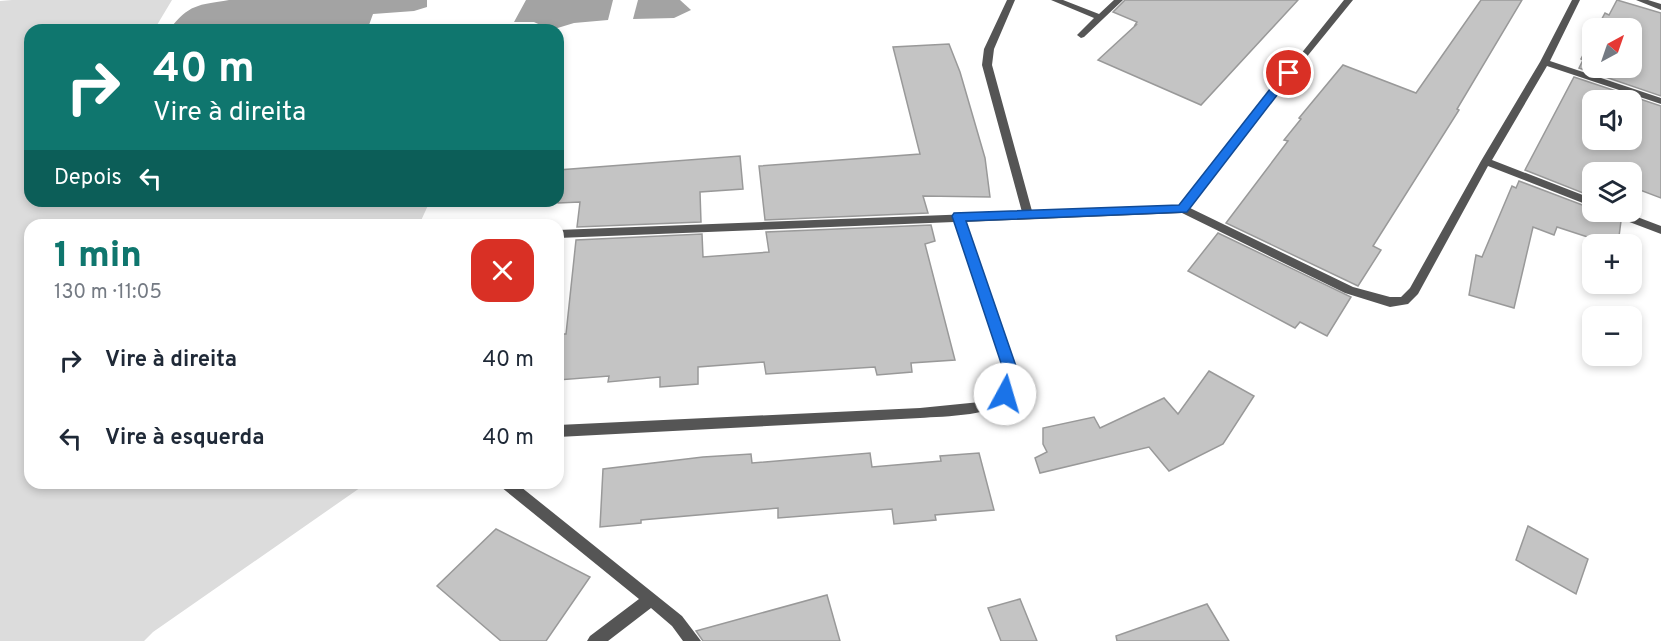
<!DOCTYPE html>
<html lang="pt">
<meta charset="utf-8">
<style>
body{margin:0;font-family:Overpass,sans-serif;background:#f2f2f3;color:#1f2937;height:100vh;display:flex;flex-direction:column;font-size:22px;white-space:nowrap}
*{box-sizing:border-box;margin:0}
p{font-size:20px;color:#747a83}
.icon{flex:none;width:33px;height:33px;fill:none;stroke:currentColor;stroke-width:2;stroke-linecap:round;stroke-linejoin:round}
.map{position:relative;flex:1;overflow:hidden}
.sheet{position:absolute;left:24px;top:219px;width:540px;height:270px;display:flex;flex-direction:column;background:#fff;border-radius:18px;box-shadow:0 3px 9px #0003}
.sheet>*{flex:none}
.hud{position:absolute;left:24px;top:24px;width:540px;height:183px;border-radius:18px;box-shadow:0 3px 9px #0003;background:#0f766e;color:#fff;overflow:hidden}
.needle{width:39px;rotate:40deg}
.tools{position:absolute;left:1582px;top:18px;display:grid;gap:12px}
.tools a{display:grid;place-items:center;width:60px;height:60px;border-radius:12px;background:#fff;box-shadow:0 3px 9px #0003;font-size:30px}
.pin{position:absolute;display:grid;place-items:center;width:51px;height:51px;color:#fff;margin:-26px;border:3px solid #fff;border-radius:50%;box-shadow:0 2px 6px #0007}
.me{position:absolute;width:66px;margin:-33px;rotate:6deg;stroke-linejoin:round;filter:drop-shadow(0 0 4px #0008)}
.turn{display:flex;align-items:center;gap:21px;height:126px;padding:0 30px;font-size:27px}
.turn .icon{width:78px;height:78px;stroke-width:2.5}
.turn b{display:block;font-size:42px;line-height:51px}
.then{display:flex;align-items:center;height:57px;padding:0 30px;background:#0003;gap:12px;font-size:22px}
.round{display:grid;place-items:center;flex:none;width:63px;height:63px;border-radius:18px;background:#f2f2f3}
.head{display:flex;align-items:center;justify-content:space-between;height:102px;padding:0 30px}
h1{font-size:36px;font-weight:800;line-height:45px;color:#0f766e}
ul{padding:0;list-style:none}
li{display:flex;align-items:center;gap:18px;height:78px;padding:0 30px}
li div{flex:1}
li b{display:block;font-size:22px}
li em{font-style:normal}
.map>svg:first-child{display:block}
</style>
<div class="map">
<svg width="1661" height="641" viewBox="0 0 1661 641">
<rect width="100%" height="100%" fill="#fff"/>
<!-- green -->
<path fill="#dcdcdc" d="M12,0H172L154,30H30V201H430L419,225H30V483H367L153,632L144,641H0V1Z"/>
<!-- water -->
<g fill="#a3a3a3">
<path d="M229,0H427V7L414,11L373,14L369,25L348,30H169C189,4 198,5 229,0Z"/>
<path d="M526,0H613L608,20L574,23L551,30L534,22H514Z"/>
<path d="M638,0H680L691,10L674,18L633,19Z"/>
</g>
<!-- building -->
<g fill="#c4c4c4" stroke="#999" stroke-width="1.5" fill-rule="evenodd">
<path d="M1125,0H1298L1201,105L1098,60L1136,25H1135L1137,22L1113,12Z"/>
<path d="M1481,0H1522L1457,109L1459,110L1373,246L1381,250L1358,286L1226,223L1288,141L1284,140L1301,119L1299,118L1343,65L1416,93Z"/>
<path d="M1617,0L1661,13V96L1579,68L1583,60L1581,59L1593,36V68H1632V28H1597L1605,13L1609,15Z"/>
<path d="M949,44L960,72L985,158L990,197L923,196L928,213L765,220L759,166L920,154L893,47Z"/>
<path d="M1574,77L1661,106V198L1632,187V172H1593V197L1525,170ZM1593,100H1632V140H1593Z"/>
<path d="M740,156L743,189L700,192L701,222L577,227L580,202L558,203V170Z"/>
<path d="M1519,181L1593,209V212H1608L1610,217L1621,221L1618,244H1609L1557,227L1554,235L1533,227L1514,308L1469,295L1476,255L1482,257L1512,186L1516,188Z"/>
<path d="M931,225L935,241L925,244L955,360L911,363L912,372L877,375L875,367L766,374L764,362L698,367V384L660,387V377L608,382L609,376L558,380L561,334H566L576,240L702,234L703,257L769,252L766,232Z"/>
<path d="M1218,233L1351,297L1327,336L1300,322L1295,328L1188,271Z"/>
<path d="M1209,371L1254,396L1223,444L1169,471L1149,447L1040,473L1035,458L1047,452L1043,444V428L1094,417L1100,428L1164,398L1178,414Z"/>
<path d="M870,453L872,467L941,461L940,456L979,453L994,510L935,515L936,520L894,524L892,509L778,518V508L641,520V523L600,527L603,469L703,457L751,454L752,463Z"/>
<path d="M1528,526L1588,559L1576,594L1516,560Z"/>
<path d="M496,529L590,577L546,641H501L437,586Z"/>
<path d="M827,595L840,641H703L696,631Z"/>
<path d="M1020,599L1037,641H1001L988,608Z"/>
<path d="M1207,604L1229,641H1117L1116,636Z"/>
</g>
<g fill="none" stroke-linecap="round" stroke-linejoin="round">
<!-- minor -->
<g fill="#555" fill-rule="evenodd">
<path d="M1007,0H1015L994,49L992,65L1032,211L1180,205L1344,0H1353L1292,75L1190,208L1353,287L1390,297H1401L1410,288L1481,161L1540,62L1572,0H1580L1550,61L1661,98V104L1547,66L1492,160L1593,199V207L1488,166L1418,294L1408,304L1390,307L1345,293L1182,213L965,222L1016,369L1012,394C999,417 944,416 920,418L558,437V425L920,408L980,402L1000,391L1004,369L954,222L558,238V230L1022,212L982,65L984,49Z"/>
<path d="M1051,0H1063L1099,14L1114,0H1123L1084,37L1081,38L1077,35L1094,18Z"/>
<path d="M1636,0H1648L1661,4V10Z"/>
<path d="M1610,212H1624L1661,226V234L1611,215Z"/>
<path d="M499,483H516L682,616L701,641H683L672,626L651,608L608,641H587L590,636L639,599L501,487Z"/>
</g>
</g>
<!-- route -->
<path fill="#1a73e8" stroke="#114b97" stroke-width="1.5" d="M1285,70H1293L1294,73L1187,212L966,221L1017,369L1011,398H1000L998,394L1003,369L952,216L954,213L1179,205Z"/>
</svg>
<div class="tools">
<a><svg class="needle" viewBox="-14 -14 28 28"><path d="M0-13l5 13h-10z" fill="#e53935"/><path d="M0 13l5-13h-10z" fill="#747a83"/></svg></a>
<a><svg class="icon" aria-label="sound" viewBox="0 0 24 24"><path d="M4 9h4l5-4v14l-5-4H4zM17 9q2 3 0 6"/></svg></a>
<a><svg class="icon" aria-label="layers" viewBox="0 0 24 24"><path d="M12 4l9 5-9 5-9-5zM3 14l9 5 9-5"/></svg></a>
<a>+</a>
<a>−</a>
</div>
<div class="pin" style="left:1289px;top:73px;background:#d93025"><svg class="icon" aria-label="arrive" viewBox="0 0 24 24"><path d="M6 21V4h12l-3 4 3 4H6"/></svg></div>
<svg class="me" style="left:1005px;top:394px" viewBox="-20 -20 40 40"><circle r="19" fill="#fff"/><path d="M0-13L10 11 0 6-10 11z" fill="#1a73e8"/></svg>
<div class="hud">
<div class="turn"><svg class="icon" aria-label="right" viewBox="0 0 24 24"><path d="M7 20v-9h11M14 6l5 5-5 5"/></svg><div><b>40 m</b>Vire à direita</div></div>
<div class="then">Depois<svg class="icon" aria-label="left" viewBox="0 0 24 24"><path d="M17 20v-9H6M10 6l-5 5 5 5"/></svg></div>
</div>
<section class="sheet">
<div class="head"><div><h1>1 min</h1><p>130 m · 11:05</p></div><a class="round" style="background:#d93025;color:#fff"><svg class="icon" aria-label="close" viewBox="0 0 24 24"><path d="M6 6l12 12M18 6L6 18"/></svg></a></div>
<ul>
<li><svg class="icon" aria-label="right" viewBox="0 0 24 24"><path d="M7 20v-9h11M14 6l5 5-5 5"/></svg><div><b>Vire à direita</b></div><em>40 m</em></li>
<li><svg class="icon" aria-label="left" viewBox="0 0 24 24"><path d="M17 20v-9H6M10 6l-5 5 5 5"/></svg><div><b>Vire à esquerda</b></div><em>40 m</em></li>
</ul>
</section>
</div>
